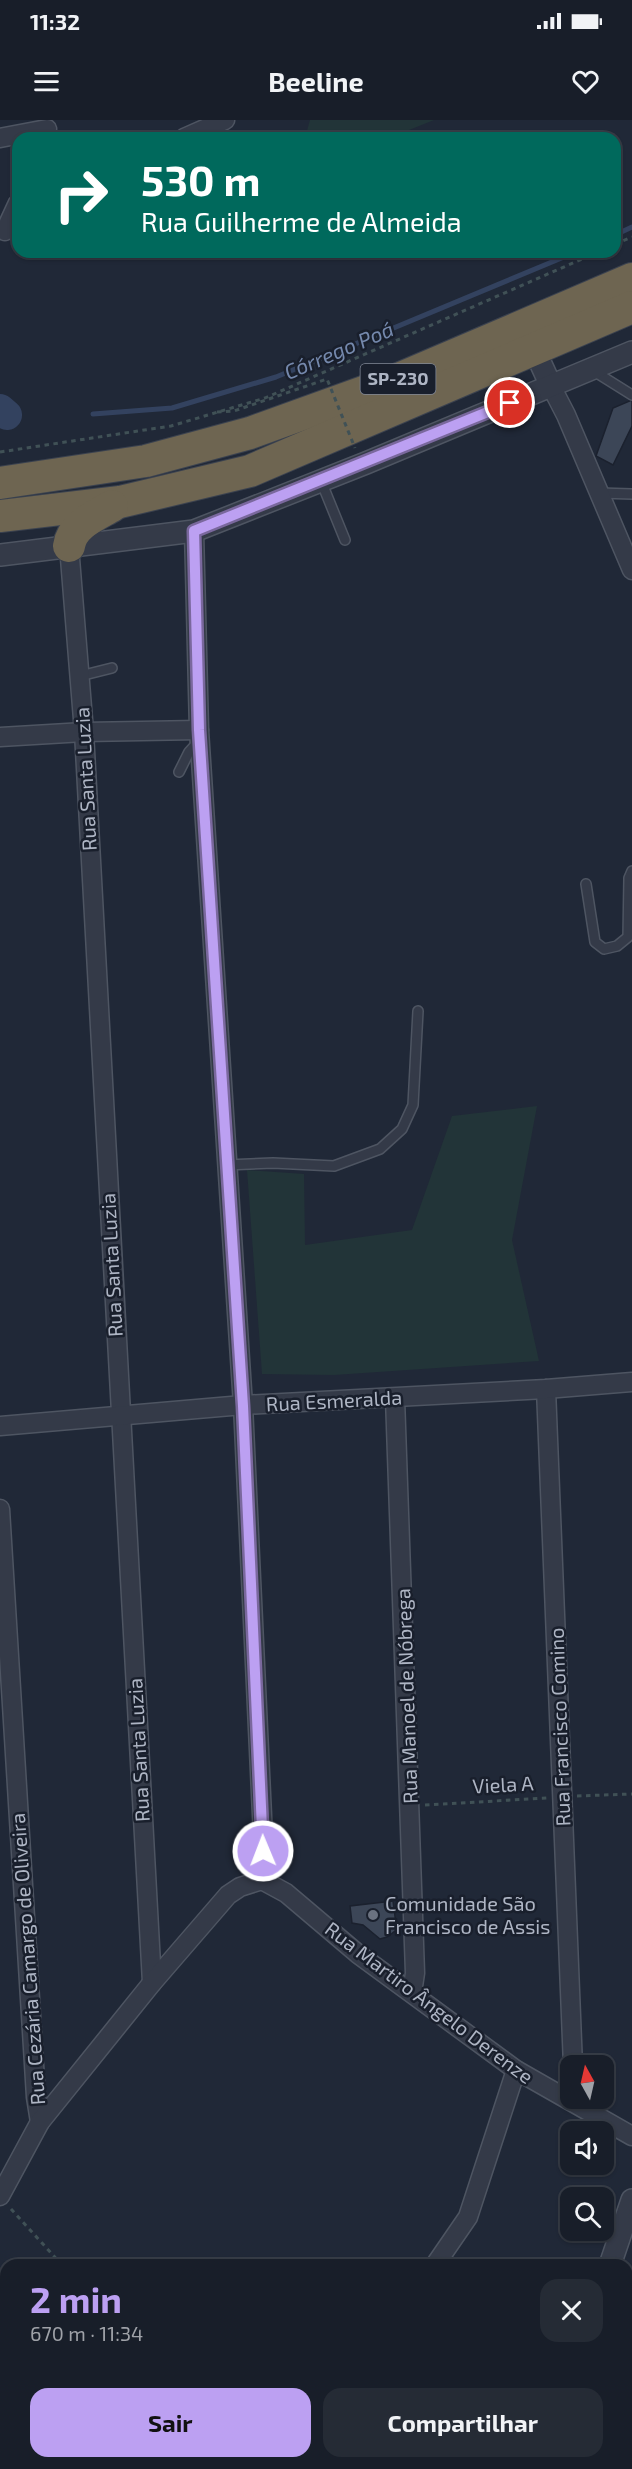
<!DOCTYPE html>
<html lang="pt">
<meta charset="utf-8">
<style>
body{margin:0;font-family:"Exo 2",sans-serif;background:#252b35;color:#f1f3f6;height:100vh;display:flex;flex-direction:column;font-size:22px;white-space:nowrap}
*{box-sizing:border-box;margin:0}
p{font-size:20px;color:#9fa2a8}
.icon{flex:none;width:33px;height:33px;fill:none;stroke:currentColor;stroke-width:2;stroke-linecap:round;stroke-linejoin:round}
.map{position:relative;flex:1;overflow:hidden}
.panel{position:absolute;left:0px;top:2139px;width:633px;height:210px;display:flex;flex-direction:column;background:#181e29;border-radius:18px 18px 0 0;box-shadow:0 2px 4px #0004,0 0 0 2px #363c46}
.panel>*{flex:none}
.guide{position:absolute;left:12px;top:12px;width:609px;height:126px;border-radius:18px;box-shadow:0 2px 4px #0004,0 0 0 2px #363c46;background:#00695c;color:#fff;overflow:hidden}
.needle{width:39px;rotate:352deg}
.fabs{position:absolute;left:560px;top:1935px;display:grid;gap:12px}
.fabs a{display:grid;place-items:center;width:54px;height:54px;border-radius:12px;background:#181e29;box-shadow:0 2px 4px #0004,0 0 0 2px #363c46;font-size:30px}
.pin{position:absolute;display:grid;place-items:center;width:51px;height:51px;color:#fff;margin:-26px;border:3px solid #fff;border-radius:50%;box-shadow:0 2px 6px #0007}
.me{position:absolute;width:66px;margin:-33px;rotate:359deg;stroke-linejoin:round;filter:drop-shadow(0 0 4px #0008)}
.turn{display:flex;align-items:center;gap:21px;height:126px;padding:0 30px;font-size:27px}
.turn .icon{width:78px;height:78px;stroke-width:2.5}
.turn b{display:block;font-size:42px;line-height:51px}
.round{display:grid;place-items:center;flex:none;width:63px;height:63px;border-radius:18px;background:#252b35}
.headline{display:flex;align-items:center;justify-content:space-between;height:102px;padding:0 30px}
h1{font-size:36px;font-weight:700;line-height:45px;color:#bca0f2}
.primary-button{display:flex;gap:12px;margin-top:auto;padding:12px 30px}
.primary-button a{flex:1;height:69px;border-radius:18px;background:#bca0f2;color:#111;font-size:24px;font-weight:700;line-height:69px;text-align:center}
.primary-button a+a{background:#252b35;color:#f1f3f6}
.status{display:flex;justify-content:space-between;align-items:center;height:42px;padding:0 30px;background:#181e29;direction:ltr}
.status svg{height:16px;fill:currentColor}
header{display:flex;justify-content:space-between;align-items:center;height:78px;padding:0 30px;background:#181e29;font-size:27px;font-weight:700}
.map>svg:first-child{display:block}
</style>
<div class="status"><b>11:32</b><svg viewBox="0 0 49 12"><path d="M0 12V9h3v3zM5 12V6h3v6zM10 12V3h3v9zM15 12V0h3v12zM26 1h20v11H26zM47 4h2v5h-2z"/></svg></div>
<header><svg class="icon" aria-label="menu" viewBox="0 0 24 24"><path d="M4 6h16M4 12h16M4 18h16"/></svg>Beeline<svg class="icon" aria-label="heart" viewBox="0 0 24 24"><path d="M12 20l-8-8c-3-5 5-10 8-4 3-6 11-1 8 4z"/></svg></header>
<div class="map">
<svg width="632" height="2349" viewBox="0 0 632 2349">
<rect width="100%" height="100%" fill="#202837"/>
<!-- green -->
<g fill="#223438">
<path d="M310,0H434L404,12L395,18H305Z"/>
<path d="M537,986L512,1120L539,1241L334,1255L262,1254L247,1050L304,1054L305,1125L412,1110L452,996Z"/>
</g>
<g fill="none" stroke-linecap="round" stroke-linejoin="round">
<!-- stream -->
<g stroke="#33425f" stroke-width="5">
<path d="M615,115L632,107"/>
<path d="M93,294L172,288L276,257L576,132"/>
<path d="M627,2165L632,2153"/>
<path d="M492,2349L497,2343"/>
</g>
<!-- river -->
<path stroke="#33425f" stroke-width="30" d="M0,289L7,295"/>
</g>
<!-- building -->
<g fill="#3c4657" stroke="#1b212e" stroke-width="1.5">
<path d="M632,280V306L613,345L596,336L613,288Z"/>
<path d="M393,1781L396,1804L399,1808L387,1817L380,1819L363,1805L352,1803L350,1786Z"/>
</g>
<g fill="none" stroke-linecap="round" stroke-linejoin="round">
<!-- service casing -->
<g stroke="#4e5562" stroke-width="12">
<g id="service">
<path d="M592,250L632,275"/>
<path d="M321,361L345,420"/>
<path d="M599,373L632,374"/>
<path d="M80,556L112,548"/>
<path d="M179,652L189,632L199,621"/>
<path d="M586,764L595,822L604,829L617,826L628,817L629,758L632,751"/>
<path d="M226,1045L273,1043L334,1046L380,1029L402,1009L413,985L418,891"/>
</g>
</g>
<!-- minor casing -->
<g stroke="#4e5562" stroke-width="21">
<g id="minor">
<path d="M0,18L47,9"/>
<path d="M184,18L225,0"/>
<path d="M5,111L18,83"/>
<path d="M551,266L566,295L632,450"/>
<path d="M194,411L199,610L243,1285L263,1717L262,1760"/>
<path d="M69,426L84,612L152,1863"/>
<path d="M0,617L84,612L199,610"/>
<path d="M546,1269L573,1946"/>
<path d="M395,1278L415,1853L412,1873"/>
<path d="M0,1306L243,1285L546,1269L632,1262"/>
<path d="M0,1389L36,1977L40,2002"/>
<path d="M262,1760L286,1773L358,1834L516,1950L632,2016"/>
<path d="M0,2076L40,2002L152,1863L228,1775L240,1767L262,1760"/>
<path d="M435,2145L468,2097L516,1950"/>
<path d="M0,2190L6,2197"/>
<path d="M627,2219L632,2213"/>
<path d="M627,2251L632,2255"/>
<path d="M145,2343L151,2349"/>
<path d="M263,2349L269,2343"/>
<path d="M522,2349L527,2343"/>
</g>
</g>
<!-- tertiary casing -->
<g stroke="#4e5562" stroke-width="24">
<g id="tertiary">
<path d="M529,218L551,266"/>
<path d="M0,435L194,411L366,343L632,232"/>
<path d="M610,2145L632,2080"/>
<path d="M463,2349L468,2343"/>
</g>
</g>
<!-- motorway casing -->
<g stroke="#3b424f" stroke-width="34">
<g id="motorway">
<path d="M0,363L146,341L250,313L394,261L632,159"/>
<path d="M0,396L120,382L250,351L632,187"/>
<path d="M69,426C72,405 95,396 112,386"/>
</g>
</g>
<!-- path -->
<g stroke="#405156" stroke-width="3" stroke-dasharray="4.5 4.5" stroke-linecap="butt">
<path d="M615,124L632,117"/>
<path d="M0,332L171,306L265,278L598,132"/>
<path d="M577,1676L632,1674"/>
<path d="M425,1685L547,1678"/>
<path d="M11,2089L62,2145"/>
<path d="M385,2343L393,2349"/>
</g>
<!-- service -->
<use href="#service" stroke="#343a48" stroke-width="9"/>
<!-- minor -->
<use href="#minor" stroke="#343a48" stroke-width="18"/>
<!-- tertiary -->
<use href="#tertiary" stroke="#343a48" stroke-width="21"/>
<!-- motorway -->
<use href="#motorway" stroke="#6e6551" stroke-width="32"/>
<!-- path-bridge -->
<path stroke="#405156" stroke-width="3" stroke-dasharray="4.5 4.5" stroke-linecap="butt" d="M217,292L234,291L327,259L355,328"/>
</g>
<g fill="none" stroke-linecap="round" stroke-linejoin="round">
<!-- route casing -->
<g stroke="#7a689d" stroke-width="15">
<path id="route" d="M263,1731L243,1286L199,610L194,411L510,283"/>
</g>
<!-- route -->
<use href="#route" stroke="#bca0f2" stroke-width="10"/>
</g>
<!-- markers -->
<circle fill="#6b7280" stroke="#191f2c" stroke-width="2" cx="373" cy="1795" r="6"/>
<g text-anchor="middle" stroke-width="5" stroke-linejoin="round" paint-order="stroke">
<!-- shield labels -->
<rect fill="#191f2c" stroke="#818896" stroke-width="1.5" x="360.5" y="244" width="75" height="30" rx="4.5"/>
<g font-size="18" font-weight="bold" fill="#aeb5c4">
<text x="398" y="265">SP-230</text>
</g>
<!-- street labels -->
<g font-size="20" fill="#aeb5c4" stroke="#191f2c">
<text transform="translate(86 659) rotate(-93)" y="7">Rua Santa Luzia</text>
<text transform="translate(112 1145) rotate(-93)" y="7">Rua Santa Luzia</text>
<text transform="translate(334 1281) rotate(-3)" y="7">Rua Esmeralda</text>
<text transform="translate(407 1576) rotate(-92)" y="7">Rua Manoel de Nóbrega</text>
<text transform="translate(560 1607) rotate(-92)" y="7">Rua Francisco Comino</text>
<text transform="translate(139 1630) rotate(-93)" y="7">Rua Santa Luzia</text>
<text transform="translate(503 1665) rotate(-3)" y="7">Viela A</text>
<text transform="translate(28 1839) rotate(-94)" y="7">Rua Cezária Camargo de Oliveira</text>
<text transform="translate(429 1883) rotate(37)" y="7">Rua Martiro Ângelo Derenze</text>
</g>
<!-- poi labels -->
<g font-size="20" fill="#aeb5c4" stroke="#191f2c" text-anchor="start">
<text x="385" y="1791">Comunidade São<tspan x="385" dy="23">Francisco de Assis</tspan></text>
</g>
<!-- water labels -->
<g font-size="21" font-style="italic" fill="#7589ad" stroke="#191f2c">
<text transform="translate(339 231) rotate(-23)" y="7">Córrego Poá</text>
</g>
</g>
</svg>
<div class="fabs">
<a><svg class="needle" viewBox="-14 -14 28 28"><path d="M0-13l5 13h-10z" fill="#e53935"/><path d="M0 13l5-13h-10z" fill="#9fa2a8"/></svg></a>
<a><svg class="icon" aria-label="sound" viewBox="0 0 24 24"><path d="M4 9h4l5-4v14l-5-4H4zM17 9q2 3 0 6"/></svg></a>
<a><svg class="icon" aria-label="search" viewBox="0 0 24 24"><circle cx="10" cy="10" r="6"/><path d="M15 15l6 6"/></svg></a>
</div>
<div class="pin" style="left:510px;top:283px;background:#d93025"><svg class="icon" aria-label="arrive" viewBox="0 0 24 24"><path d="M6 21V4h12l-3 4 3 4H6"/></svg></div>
<svg class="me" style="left:263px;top:1731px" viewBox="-20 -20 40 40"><circle r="17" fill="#bca0f2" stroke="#fff" stroke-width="3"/><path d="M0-11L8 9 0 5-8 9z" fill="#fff"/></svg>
<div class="guide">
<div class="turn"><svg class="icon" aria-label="right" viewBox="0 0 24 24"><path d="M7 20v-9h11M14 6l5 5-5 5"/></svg><div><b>530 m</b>Rua Guilherme de Almeida</div></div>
</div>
<section class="panel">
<div class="headline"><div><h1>2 min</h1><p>670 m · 11:34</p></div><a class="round"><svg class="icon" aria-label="close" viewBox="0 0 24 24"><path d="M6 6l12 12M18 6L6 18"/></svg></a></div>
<div class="primary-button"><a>Sair</a><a>Compartilhar</a></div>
</section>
</div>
